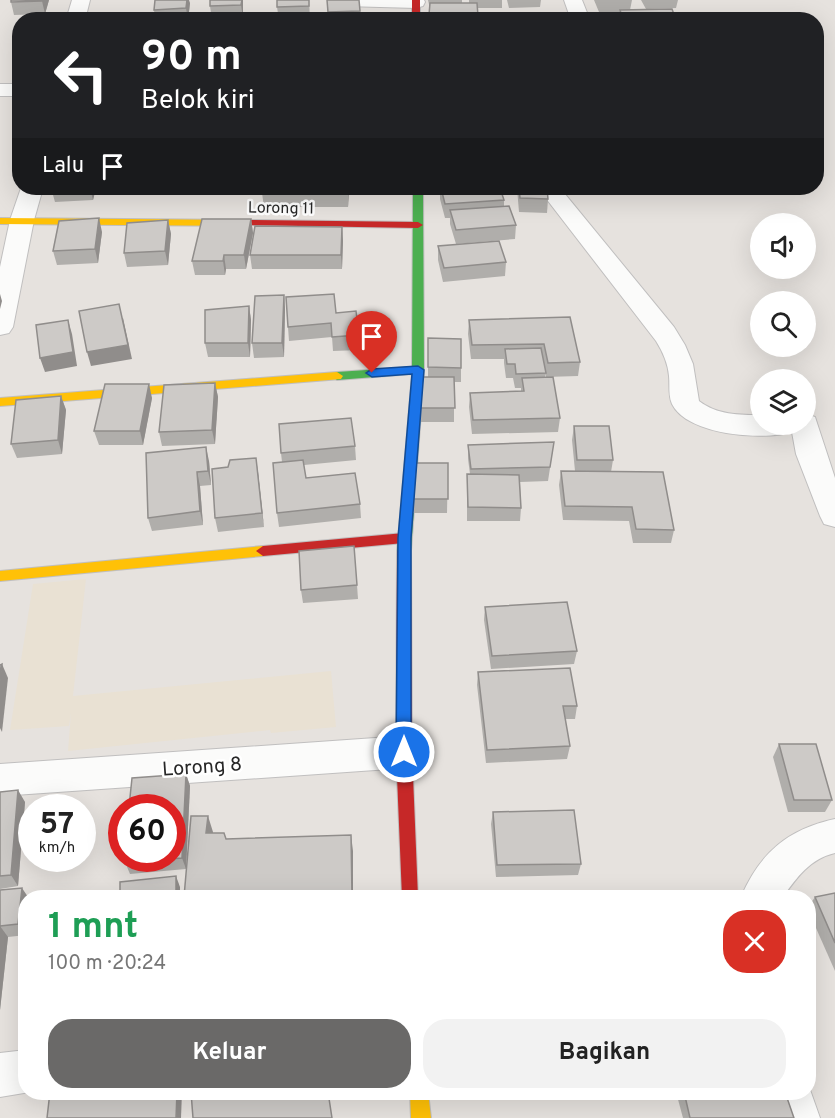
<!DOCTYPE html>
<html lang="id">
<meta charset="utf-8">
<style>
body{margin:0;font-family:Overpass,sans-serif;background:#f2f2f2;color:#222;height:100vh;display:flex;flex-direction:column;font-size:22px;white-space:nowrap}
*{box-sizing:border-box;margin:0}
p{font-size:20px;color:#767676}
.icon{flex:none;width:33px;height:33px;fill:none;stroke:currentColor;stroke-width:2;stroke-linecap:round;stroke-linejoin:round}
.map{position:relative;flex:1;overflow:hidden}
.drawer{position:absolute;left:18px;top:890px;width:798px;height:210px;display:flex;flex-direction:column;background:#fff;border-radius:24px;box-shadow:0 6px 24px #0002}
.drawer>*{flex:none}
.hud{position:absolute;left:12px;top:12px;width:812px;height:183px;border-radius:24px;box-shadow:0 6px 24px #0002;background:#202124;color:#fff;overflow:hidden}
.fabs{position:absolute;left:750px;top:213px;display:grid;gap:12px}
.fabs a{display:grid;place-items:center;width:66px;height:66px;border-radius:50%;background:#fff;box-shadow:0 6px 24px #0002;font-size:30px}
.speed{position:absolute;left:18px;top:794px;display:flex;gap:12px;font-size:30px;font-weight:700;text-align:center}
.speed>*{display:grid;place-content:center;width:78px;height:78px;border-radius:50%;background:#fff;box-shadow:0 6px 24px #0002;line-height:1}
.speed small{font-size:15px;font-weight:400}
.speed .limit{border:9px solid #d22;background:#fff;color:#111}
.pin{position:absolute;display:grid;place-items:center;width:51px;height:51px;color:#fff;margin:-62px -26px;border-radius:50% 50% 50% 0;rotate:-45deg;box-shadow:0 0 6px #0007}
.pin .icon{rotate:45deg}
.me{position:absolute;width:66px;margin:-33px;rotate:0deg;stroke-linejoin:round;filter:drop-shadow(0 0 4px #0008)}
.turn{display:flex;align-items:center;gap:21px;height:126px;padding:0 30px;font-size:27px}
.turn .icon{width:78px;height:78px;stroke-width:2.5}
.turn b{display:block;font-size:42px;line-height:51px}
.then{display:flex;align-items:center;height:57px;padding:0 30px;background:#0003;gap:12px;font-size:22px}
.round{display:grid;place-items:center;flex:none;width:63px;height:63px;border-radius:24px;background:#f2f2f2}
.head{display:flex;align-items:center;justify-content:space-between;height:102px;padding:0 30px}
h1{font-size:36px;font-weight:700;line-height:45px;color:#1e9e55}
.action{display:flex;gap:12px;margin-top:auto;padding:12px 30px}
.action a{flex:1;height:69px;border-radius:24px;background:#6a6968;color:#fff;font-size:24px;font-weight:700;line-height:69px;text-align:center}
.action a+a{background:#f2f2f2;color:#222}
.map>svg:first-child{display:block}
</style>
<div class="map">
<svg width="835" height="1118" viewBox="0 0 835 1118">
<rect width="100%" height="100%" fill="#e6e2de"/>
<!-- education -->
<path fill="#e9e1d3" d="M86,579L73,696L331,671L336,727L271,733L270,730L68,751L71,713L69,726L10,730L33,584Z"/>
<g fill="none" stroke-linecap="round" stroke-linejoin="round">
<!-- street casing -->
<g stroke="#c0bfbf" stroke-width="2">
<g id="street">
<path d="M72,0H90L85,20H66Z"/>
<path d="M335,0H424L425,2L423,6L416,8L344,6L337,4Z"/>
<path d="M564,0H582L590,20H571Z"/>
<rect x="0" y="84" width="20" height="12"/>
<path d="M21,188H43L34,220L13,327L9,333L0,335V267L10,220Z"/>
<path d="M538,188H560L674,327L685,345L693,364L699,401C717,415 739,415 760,415V424H806V414L815,417L835,478V527L824,524L820,516L796,454L792,432C762,441 687,435 672,404C668,395 670,385 669,376C668,364 663,352 656,341Z"/>
<path d="M404,736L417,741L422,752L417,763L404,768L0,796V764Z"/>
<path d="M835,819V853C810,859 797,877 783,897H741C760,853 788,829 835,819Z"/>
<path d="M26,1050V1092H30L0,1097V1053Z"/>
<path d="M808,1084L820,1118H776L768,1092H808Z"/>
</g>
</g>
<!-- fast casing -->
<g stroke="#c0bfbf" stroke-width="2">
<path id="fast" d="M413,188H423L424,370L411,551L404,556L397,551L412,374L337,380L331,376L337,372L412,367Z"/>
</g>
<!-- slow casing -->
<g stroke="#c0bfbf" stroke-width="2">
<g id="slow">
<path d="M0,218L248,220L253,223L248,226L0,224Z"/>
<path d="M337,372L343,376L341,379L0,406V398Z"/>
<path d="M263,546L270,551L263,556L0,581V571Z"/>
<path d="M410,1092H428L431,1118H411Z"/>
</g>
</g>
<!-- jam casing -->
<g stroke="#c0bfbf" stroke-width="2">
<g id="jam">
<rect x="412" y="0" width="8" height="20"/>
<path d="M248,220L418,222L423,225L418,228L244,225L243,223Z"/>
<path d="M404,533L411,538L404,543L263,556L256,551L263,546Z"/>
<path d="M404,546L411,551L412,752L418,897H402L396,752L397,551Z"/>
</g>
</g>
<!-- street -->
<use href="#street" fill="#fbfbfa" fill-rule="evenodd"/>
<!-- fast -->
<use href="#fast" fill="#4caf50" fill-rule="evenodd"/>
<!-- slow -->
<use href="#slow" fill="#ffc107" fill-rule="evenodd"/>
<!-- jam -->
<use href="#jam" fill="#c62828" fill-rule="evenodd"/>
</g>
<!-- wall -->
<g fill="#b0aeab">
<path d="M49,0L45,14L14,15L11,2Z"/>
<path d="M210,0H243V18L212,19L210,6Z"/>
<path d="M309,0L310,19L279,20L277,7Z"/>
<path d="M327,0L360,11V20H328Z"/>
<path d="M428,0H462V3H469V0H502V8H477V20H429L430,9Z"/>
<path d="M507,0H541L540,7L509,8Z"/>
<path d="M594,0H632L630,10L646,9L641,0H678L676,8L647,9L676,20H618L619,12H599Z"/>
<path d="M190,3L188,20H139L155,18L154,10Z"/>
<path d="M51,188H96L93,200L55,202Z"/>
<path d="M263,188H349L348,207H264L262,193Z"/>
<path d="M440,188H502V191H501L504,200V206L516,225L515,239L456,244L450,224V218H445L440,199Z"/>
<path d="M517,188H547L548,199L547,213L519,212Z"/>
<path d="M251,219L253,233L246,269H226L225,275H195L192,261Z"/>
<path d="M168,220L171,234L168,265L127,267L124,253Z"/>
<path d="M342,227L343,241L342,269H252L250,255Z"/>
<path d="M102,232L98,263L57,265L53,251Z"/>
<path d="M438,246L506,262L505,276L443,282L438,260Z"/>
<path d="M284,295L285,309L284,357L254,358L252,343Z"/>
<path d="M249,306L251,320L250,357H208L205,343Z"/>
<path d="M336,313L359,335L360,350L333,351L332,337L289,341L288,327Z"/>
<path d="M570,317L580,362L578,376L546,377V374L545,377L560,418L558,432L472,434L469,407L470,393L521,392V388H515L513,378H506L504,363V359H471L468,334L469,320Z"/>
<path d="M428,338L461,368V382H454V422H420L421,377H428Z"/>
<path d="M215,383L218,397L215,444L162,446L159,432Z"/>
<path d="M61,396L66,410L62,454L17,458L11,444Z"/>
<path d="M152,398L143,445H99L94,431Z"/>
<path d="M574,426L613,460L611,472L674,530L671,543H633L629,521L563,520L559,485L561,471H575L572,440Z"/>
<path d="M554,442L548,481L520,482L521,508L520,521H467V474H470L468,459V445Z"/>
<path d="M355,446L356,460L304,465L306,478L360,504L361,518L279,527L277,513L282,462L281,453Z"/>
<path d="M209,461L211,485L200,486L203,525L152,531L148,518Z"/>
<path d="M448,463L447,513H411V499Z"/>
<path d="M258,472L264,527L218,532L215,518Z"/>
<path d="M357,585L358,599L303,603L301,590Z"/>
<path d="M485,607L577,651L574,664L491,669L484,620Z"/>
<path d="M478,672L577,706L575,719H565L570,746L567,759L486,763L477,685Z"/>
<path d="M779,744L832,800L825,812H788L773,757Z"/>
<path d="M186,774L190,786L186,869L130,874L125,862Z"/>
<path d="M0,792L25,802L18,886L0,889Z"/>
<path d="M493,812L581,864L578,875L496,877L491,824Z"/>
<path d="M0,890L26,897V935L8,937L0,1010Z"/>
<path d="M835,893V971L808,910V907L815,897Z"/>
<path d="M676,1092H785L794,1118H683Z"/>
</g>
<!-- shaded-wall -->
<g fill="#908d8b">
<path d="M43,0H49L45,14L42,1Z"/>
<path d="M187,0H189L190,3L188,20L186,8Z"/>
<path d="M242,0H243V18L241,5Z"/>
<path d="M90,188H96L93,200Z"/>
<path d="M348,188H349L348,207Z"/>
<path d="M99,218L102,232L98,263L95,249Z"/>
<path d="M251,219L253,233L246,269L244,255Z"/>
<path d="M168,220L171,234L168,265L165,251Z"/>
<path d="M342,227L343,241L342,269L341,255Z"/>
<path d="M224,255L226,269L225,275L223,261Z"/>
<path d="M0,294L2,301L0,309Z"/>
<path d="M284,295L285,309L284,357L282,343Z"/>
<path d="M249,306L251,320L250,357L248,343Z"/>
<path d="M123,318L132,359L91,366L87,352Z"/>
<path d="M68,320L72,334L77,366L45,372L40,358Z"/>
<path d="M215,383L218,397L215,444L212,430Z"/>
<path d="M149,384L152,398L143,445L140,431Z"/>
<path d="M61,396L66,410L62,454L58,440Z"/>
<path d="M206,447L209,461L211,485L208,471Z"/>
<path d="M256,458L258,472L264,527L262,513Z"/>
<path d="M197,472L200,486L203,525L200,511Z"/>
<path d="M2,664L8,678L2,732L0,728V681Z"/>
<path d="M186,774L190,786L186,869L182,858Z"/>
<path d="M18,790L25,802L18,886L11,875Z"/>
<path d="M208,816L213,832L212,850L206,833Z"/>
<path d="M351,835L353,851V897H352Z"/>
<path d="M176,876L180,887V897H176Z"/>
<path d="M22,888L28,897H26V935L18,924Z"/>
<path d="M0,926L8,937L0,1010Z"/>
<path d="M177,1092H182L181,1118H176Z"/>
</g>
<!-- building -->
<g fill="#cdcac7" stroke="#908d8b" stroke-width="1.5">
<path d="M11,0H43L42,1L11,2Z"/>
<path d="M155,0H187L186,8L154,10Z"/>
<path d="M210,0H242L241,5L210,6Z"/>
<path d="M277,0H309V6L277,7Z"/>
<path d="M327,0H359L360,11L328,12Z"/>
<path d="M430,3H477L478,16L429,15Z"/>
<path d="M672,9L676,20H623L620,10Z"/>
<path d="M171,17V20H139V19Z"/>
<path d="M263,188H348V193H262Z"/>
<path d="M441,188H500L504,200L445,204Z"/>
<path d="M519,188H547L548,199L520,198Z"/>
<path d="M509,206L516,225L456,230L450,210Z"/>
<path d="M99,218L95,249L53,251L59,221Z"/>
<path d="M202,219H251L244,255H224L223,261H192Z"/>
<path d="M168,220L165,251L124,253L127,223Z"/>
<path d="M255,226L342,227L341,255H250Z"/>
<path d="M499,241L506,262L444,268L438,246Z"/>
<path d="M334,294L336,313L356,311L359,335L332,337L331,323L288,327L286,297Z"/>
<path d="M284,295L282,343H252L255,296Z"/>
<path d="M119,304L128,345L87,352L79,311Z"/>
<path d="M249,306L248,343H205V310Z"/>
<path d="M570,317L580,362L548,363L544,344L472,345L469,320Z"/>
<path d="M68,320L73,352L40,358L36,325Z"/>
<path d="M428,338L461,339V368L428,367Z"/>
<path d="M541,348L546,373L516,374L515,364H507L505,349Z"/>
<path d="M421,377H454L455,408H420Z"/>
<path d="M553,377L560,418L473,420L470,393L524,391L522,378Z"/>
<path d="M215,383L212,430L159,432L164,385Z"/>
<path d="M105,384H149L140,431H94Z"/>
<path d="M61,396L58,440L11,444L16,400Z"/>
<path d="M351,418L355,446L281,453L279,424Z"/>
<path d="M574,426H609L613,460H577Z"/>
<path d="M554,442L550,467L471,469L468,445Z"/>
<path d="M206,447L208,471L197,472L200,511L148,518L146,453Z"/>
<path d="M256,458L262,513L215,518L212,469L228,467L230,460Z"/>
<path d="M303,460L306,478L355,473L360,504L277,513L273,463Z"/>
<path d="M412,463H448V499H411Z"/>
<path d="M561,471L663,472L674,530L636,529L632,507L565,506Z"/>
<path d="M467,474L519,475L521,508L468,507Z"/>
<path d="M354,546L357,585L301,590L299,551Z"/>
<path d="M567,602L577,651L492,656L485,607Z"/>
<path d="M2,664L0,681V665Z"/>
<path d="M570,668L577,706H563L570,746L487,750L478,672Z"/>
<path d="M779,744H816L832,800H794Z"/>
<path d="M186,774L182,858L125,862V858H172V807H129L132,778Z"/>
<path d="M18,790L11,875L0,876V792Z"/>
<path d="M574,810L581,864L497,865L493,812Z"/>
<path d="M191,816H208L206,833H224L226,839L351,835L352,897H184Z"/>
<path d="M176,876V897H120V882Z"/>
<path d="M22,888L18,924L0,926V929V890Z"/>
<path d="M835,893V943L815,897Z"/>
<path d="M26,971V1004L21,1005Z"/>
<path d="M50,1092H177L176,1118H47Z"/>
<path d="M191,1092H328L332,1118H193Z"/>
<path d="M684,1092H785L794,1118H690Z"/>
</g>
<!-- route -->
<path fill="#1a73e8" stroke="#114b97" stroke-width="1.5" d="M418,366L424,370L411,538V752L409,757L404,759L398,757L396,752L398,538L412,374L372,377L366,373L372,369Z"/>
<g text-anchor="middle" stroke-width="5" stroke-linejoin="round" paint-order="stroke">
<!-- far-street labels -->
<g font-size="16" fill="#282828" stroke="#fff">
<text transform="translate(281 207) rotate(1)" y="6">Lorong 11</text>
</g>
<!-- street labels -->
<g font-size="20" fill="#282828" stroke="#fff">
<text transform="translate(202 766) rotate(-4)" y="7">Lorong 8</text>
</g>
</g>
</svg>
<div class="fabs">
<a><svg class="icon" aria-label="sound" viewBox="0 0 24 24"><path d="M4 9h4l5-4v14l-5-4H4zM17 9q2 3 0 6"/></svg></a>
<a><svg class="icon" aria-label="search" viewBox="0 0 24 24"><circle cx="10" cy="10" r="6"/><path d="M15 15l6 6"/></svg></a>
<a><svg class="icon" aria-label="layers" viewBox="0 0 24 24"><path d="M12 4l9 5-9 5-9-5zM3 14l9 5 9-5"/></svg></a>
</div>
<div class="speed"><div>57<small>km/h</small></div><div class="limit">60</div></div>
<div class="pin" style="left:372px;top:373px;background:#d93025"><svg class="icon" aria-label="arrive" viewBox="0 0 24 24"><path d="M6 21V4h12l-3 4 3 4H6"/></svg></div>
<svg class="me" style="left:404px;top:752px" viewBox="-20 -20 40 40"><circle r="17" fill="#1a73e8" stroke="#fff" stroke-width="3"/><path d="M0-11L8 9 0 5-8 9z" fill="#fff"/></svg>
<div class="hud">
<div class="turn"><svg class="icon" aria-label="left" viewBox="0 0 24 24"><path d="M17 20v-9H6M10 6l-5 5 5 5"/></svg><div><b>90 m</b>Belok kiri</div></div>
<div class="then">Lalu<svg class="icon" aria-label="arrive" viewBox="0 0 24 24"><path d="M6 21V4h12l-3 4 3 4H6"/></svg></div>
</div>
<section class="drawer">
<div class="head"><div><h1>1 mnt</h1><p>100 m · 20:24</p></div><a class="round" style="background:#d93025;color:#fff"><svg class="icon" aria-label="close" viewBox="0 0 24 24"><path d="M6 6l12 12M18 6L6 18"/></svg></a></div>
<div class="action"><a>Keluar</a><a>Bagikan</a></div>
</section>
</div>
